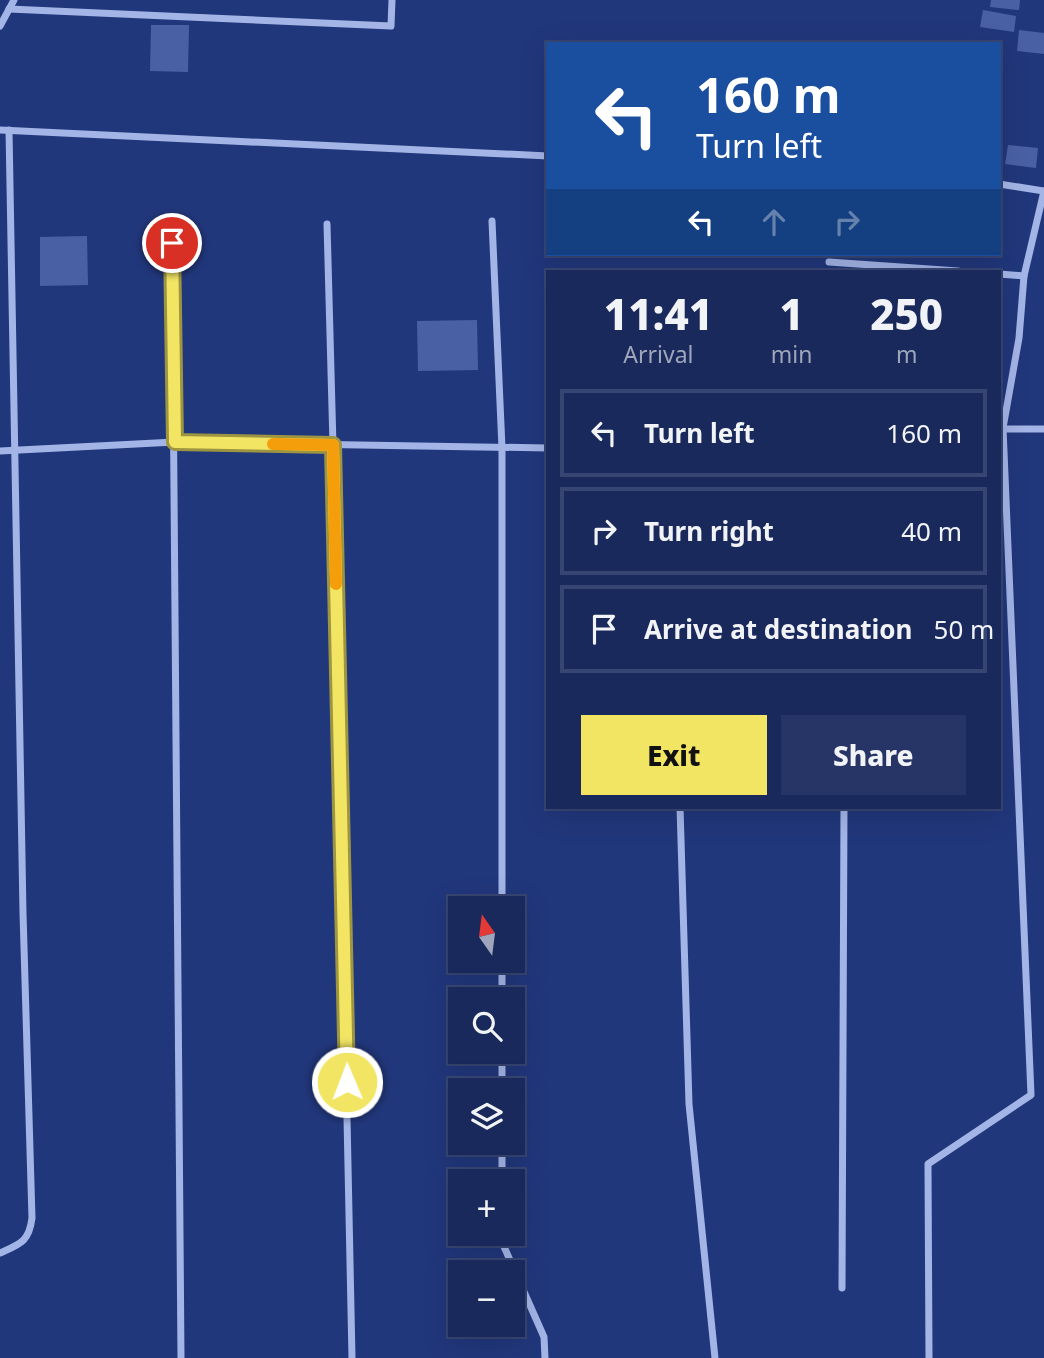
<!DOCTYPE html>
<meta charset="utf-8">
<style>
body{margin:0;font-family:"Noto Sans",sans-serif;background:#263565;color:#f1f3f6;height:100vh;display:flex;flex-direction:column;font-size:26px;white-space:nowrap}
*{box-sizing:border-box;margin:0}
p{font-size:23px;color:#9fa6bb}
.icon{flex:none;width:38px;height:38px;fill:none;stroke:currentColor;stroke-width:2;stroke-linecap:round;stroke-linejoin:round}
.map{position:relative;flex:1;overflow:hidden}
.drawer{position:absolute;left:546px;top:270px;width:455px;height:539px;display:flex;flex-direction:column;background:#19295c;border-radius:0px;box-shadow:0 7px 28px #0002,0 0 0 2px #374572}
.drawer>*{flex:none}
.banner{position:absolute;left:546px;top:42px;width:455px;height:214px;border-radius:0px;box-shadow:0 7px 28px #0002,0 0 0 2px #374572;background:#1a4fa0;color:#fff;overflow:hidden}
.needle{width:46px;rotate:346deg}
.buttons{position:absolute;left:448px;top:896px;display:grid;gap:14px}
.buttons a{display:grid;place-items:center;width:77px;height:77px;border-radius:0px;background:#19295c;box-shadow:0 7px 28px #0002,0 0 0 2px #374572;font-size:35px}
.pin{position:absolute;display:grid;place-items:center;width:60px;height:60px;color:#fff;margin:-30px;border:4px solid #fff;border-radius:50%;box-shadow:0 2px 7px #0007}
.me{position:absolute;width:77px;margin:-38px;rotate:359deg;stroke-linejoin:round;filter:drop-shadow(0 0 5px #0008)}
.turn{display:flex;align-items:center;gap:24px;height:147px;padding:0 35px;font-size:32px}
.turn .icon{width:91px;height:91px;stroke-width:2.5}
.turn b{display:block;font-size:49px;line-height:60px}
.lanes{display:flex;align-items:center;height:66px;padding:0 35px;background:#0003;justify-content:center;gap:35px;direction:ltr}
.lanes .off{opacity:.35}
.eta{display:flex;justify-content:space-evenly;align-items:center;height:119px;text-align:center}
.eta b{font-size:42px;font-weight:800;line-height:49px}
.primary-button{display:flex;gap:14px;margin-top:auto;padding:14px 35px}
.primary-button a{flex:1;height:80px;border-radius:0px;background:#f2e564;color:#111;font-size:28px;font-weight:800;line-height:80px;text-align:center}
.primary-button a+a{background:#263565;color:#f1f3f6}
ul{padding:0;list-style:none}
li{display:flex;align-items:center;gap:21px;height:88px;margin:0 14px 10px;padding:0 21px;border:4px solid #374572;border-radius:0px}
li div{flex:1}
li b{display:block;font-size:26px}
li em{font-style:normal}
.map>svg:first-child{display:block}
</style>
<div class="map">
<svg width="1044" height="1358" viewBox="0 0 1044 1358">
<rect width="100%" height="100%" fill="#21377b"/>
<!-- building -->
<g fill="#4961a4">
<path d="M991,0H1020L1019,10L990,7Z"/>
<path d="M983,10L1016,16L1014,32L980,27Z"/>
<path d="M151,25H189L188,72L150,71Z"/>
<path d="M1019,30L1044,33V54L1017,51Z"/>
<path d="M1008,145L1038,148L1036,168L1005,164Z"/>
<path d="M87,236L88,285L40,286V237Z"/>
<path d="M477,320L478,370L418,371L417,321Z"/>
</g>
<g fill="none" stroke-linecap="round" stroke-linejoin="round">
<!-- minor -->
<g stroke="#a3b4e6" stroke-width="7">
<path d="M9,9L391,26L392,0"/>
<path d="M0,26L14,0"/>
<path d="M0,130L548,156"/>
<path d="M999,184L1044,191"/>
<path d="M492,221L502,448V908"/>
<path d="M327,224L333,445L352,1358"/>
<path d="M172,243L181,1358"/>
<path d="M829,262L958,271"/>
<path d="M999,274L1024,276"/>
<path d="M1000,429H1044"/>
<path d="M0,451L175,442L548,448"/>
<path d="M680,807L689,1104L715,1358"/>
<path d="M502,961V999"/>
<path d="M502,1052V1090"/>
<path d="M502,1143V1181"/>
<path d="M502,1234V1242L544,1337L545,1358"/>
<path d="M0,1253C20,1244 29,1242 32,1218L23,913L9,130"/>
<path d="M842,1288L844,807"/>
<path d="M929,1358L928,1164L1031,1095L1003,428L1019,338L1024,276L1044,191"/>
</g>
</g>
<g fill="none" stroke-linecap="round" stroke-linejoin="round">
<!-- route casing -->
<g stroke="#9d9541" stroke-width="18">
<path id="route" d="M172,243L175,442L333,445L347,1082"/>
</g>
<!-- route -->
<use href="#route" stroke="#f2e564" stroke-width="12"/>
<!-- slow -->
<path stroke="#f59e0b" stroke-width="12" d="M273,444L333,445L336,584"/>
</g>
</svg>
<div class="buttons">
<a><svg class="needle" viewBox="-14 -14 28 28"><path d="M0-13l5 13h-10z" fill="#e53935"/><path d="M0 13l5-13h-10z" fill="#9fa6bb"/></svg></a>
<a><svg class="icon" aria-label="search" viewBox="0 0 24 24"><circle cx="10" cy="10" r="6"/><path d="M15 15l6 6"/></svg></a>
<a><svg class="icon" aria-label="layers" viewBox="0 0 24 24"><path d="M12 4l9 5-9 5-9-5zM3 14l9 5 9-5"/></svg></a>
<a>+</a>
<a>−</a>
</div>
<div class="pin" style="left:172px;top:243px;background:#d93025"><svg class="icon" aria-label="arrive" viewBox="0 0 24 24"><path d="M6 21V4h12l-3 4 3 4H6"/></svg></div>
<svg class="me" style="left:347px;top:1082px" viewBox="-20 -20 40 40"><circle r="17" fill="#f2e564" stroke="#fff" stroke-width="3"/><path d="M0-11L8 9 0 5-8 9z" fill="#fff"/></svg>
<div class="banner">
<div class="turn"><svg class="icon" aria-label="left" viewBox="0 0 24 24"><path d="M17 20v-9H6M10 6l-5 5 5 5"/></svg><div><b>160 m</b>Turn left</div></div>
<div class="lanes"><svg class="icon" aria-label="left" viewBox="0 0 24 24"><path d="M17 20v-9H6M10 6l-5 5 5 5"/></svg><svg class="icon off" aria-label="ahead" viewBox="0 0 24 24"><path d="M12 20V5M6 11l6-6 6 6"/></svg><svg class="icon off" aria-label="right" viewBox="0 0 24 24"><path d="M7 20v-9h11M14 6l5 5-5 5"/></svg></div>
</div>
<section class="drawer">
<div class="eta">
<div><b>11:41</b><p>Arrival</p></div>
<div><b>1</b><p>min</p></div>
<div><b>250</b><p>m</p></div>
</div>
<ul>
<li><svg class="icon" aria-label="left" viewBox="0 0 24 24"><path d="M17 20v-9H6M10 6l-5 5 5 5"/></svg><div><b>Turn left</b></div><em>160 m</em></li>
<li><svg class="icon" aria-label="right" viewBox="0 0 24 24"><path d="M7 20v-9h11M14 6l5 5-5 5"/></svg><div><b>Turn right</b></div><em>40 m</em></li>
<li><svg class="icon" aria-label="arrive" viewBox="0 0 24 24"><path d="M6 21V4h12l-3 4 3 4H6"/></svg><div><b>Arrive at destination</b></div><em>50 m</em></li>
</ul>
<div class="primary-button"><a>Exit</a><a>Share</a></div>
</section>
</div>
